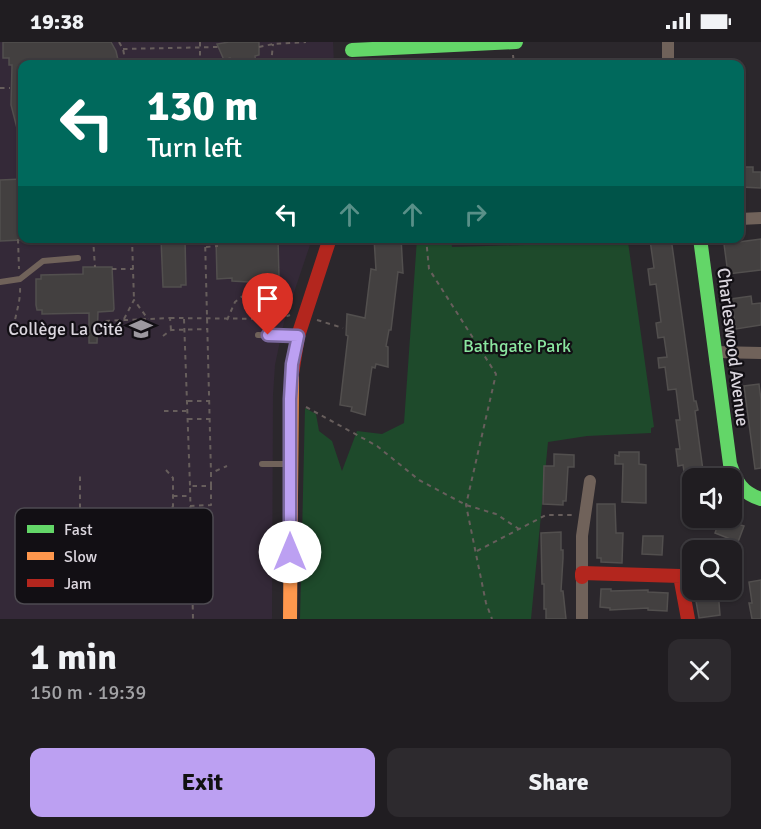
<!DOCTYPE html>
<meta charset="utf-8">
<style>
body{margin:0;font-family:Signika,sans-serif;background:#2d2a2e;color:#f1f3f6;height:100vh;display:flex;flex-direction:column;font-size:22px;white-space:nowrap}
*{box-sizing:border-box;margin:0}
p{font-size:20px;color:#a2a2a5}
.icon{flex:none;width:33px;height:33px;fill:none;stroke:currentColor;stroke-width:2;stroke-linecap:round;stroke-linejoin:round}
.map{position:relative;height:577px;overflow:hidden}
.sheet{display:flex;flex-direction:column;background:#201d21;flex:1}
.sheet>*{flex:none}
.hud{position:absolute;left:18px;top:18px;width:726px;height:183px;border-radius:12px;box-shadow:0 2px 4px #0004,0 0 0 2px #3d3b3f;background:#00695c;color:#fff;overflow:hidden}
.buttons{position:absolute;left:682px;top:426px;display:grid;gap:12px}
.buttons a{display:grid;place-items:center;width:60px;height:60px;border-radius:12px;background:#201d21;box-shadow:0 2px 4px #0004,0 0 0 2px #3d3b3f;font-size:30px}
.pin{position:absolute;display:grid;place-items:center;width:51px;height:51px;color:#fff;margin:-62px -26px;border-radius:50% 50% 50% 0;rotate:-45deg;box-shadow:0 0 6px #0007}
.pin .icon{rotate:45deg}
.me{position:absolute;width:66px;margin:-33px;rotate:0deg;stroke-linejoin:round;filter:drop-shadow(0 0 4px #0008)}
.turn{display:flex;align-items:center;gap:21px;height:126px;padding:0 30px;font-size:27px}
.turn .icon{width:78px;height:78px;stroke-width:2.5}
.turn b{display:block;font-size:42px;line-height:51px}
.lanes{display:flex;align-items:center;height:57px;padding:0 30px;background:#0003;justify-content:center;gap:30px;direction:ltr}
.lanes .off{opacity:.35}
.round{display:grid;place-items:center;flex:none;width:63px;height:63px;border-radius:12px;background:#2d2a2e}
.summary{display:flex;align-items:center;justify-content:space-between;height:102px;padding:0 30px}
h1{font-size:36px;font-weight:700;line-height:45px}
.primary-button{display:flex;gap:12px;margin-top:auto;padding:12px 30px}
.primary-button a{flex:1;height:69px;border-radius:12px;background:#bca0f2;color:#111;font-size:24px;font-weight:700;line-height:69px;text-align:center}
.primary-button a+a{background:#2d2a2e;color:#f1f3f6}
.status{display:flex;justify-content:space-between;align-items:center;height:42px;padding:0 30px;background:#201d21;direction:ltr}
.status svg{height:16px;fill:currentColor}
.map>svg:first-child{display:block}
</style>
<div class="status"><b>19:38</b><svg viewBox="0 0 49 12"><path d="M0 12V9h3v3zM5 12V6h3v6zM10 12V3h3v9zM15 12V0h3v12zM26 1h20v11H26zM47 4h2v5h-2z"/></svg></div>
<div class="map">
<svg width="761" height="577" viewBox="0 0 761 577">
<rect width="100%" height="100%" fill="#2b272c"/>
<!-- built -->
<path fill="#342938" d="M0,0H333L334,22H22V196L312,197L284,280L275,323L273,353L272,577H0Z"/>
<!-- green -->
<path fill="#1e4a2b" d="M417,197H451L452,205L628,200L654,385L651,386V391L587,394L548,400L531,577H300L305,366L316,372L319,389L332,399L342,429L357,389L382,392L404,381Z"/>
<!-- building -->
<g fill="#434040" stroke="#524f4e" stroke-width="1.5">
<path d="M3,0H111L116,9L119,22H22V98H20L11,63L12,23H9V16H3Z"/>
<path d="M229,0H259V13L255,14L256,22H231L230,16L224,18L217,2Z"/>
<path d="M743,125H753V130H761V146L740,145V129H743Z"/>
<path d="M22,137V198L0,199V138Z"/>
<path d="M161,196H185L186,243H181V245H163Z"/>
<path d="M216,196H278L279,235H264L265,238L249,240L232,239V236L217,237Z"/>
<path d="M374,196H401L403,231L398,230L391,288H389L386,304L388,305V325L376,322L375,326L372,325L365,373L351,369L352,365L340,363L348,294L346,293L347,272L365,276L371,227L376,228Z"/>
<path d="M660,196H671L694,359H696L698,368L695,369L704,436H693V455L688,456L683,423L678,424L676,407H680L676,378H680L676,347L668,348L665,325L659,326L658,316L667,315L664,295L658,296L656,281L661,280L656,242L650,243L648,227L654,226L650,198Z"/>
<path d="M761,197V228L728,232L724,202Z"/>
<path d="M83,225H112L114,267L113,269L98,270L97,301H89V271L42,272V268H37L36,263V237H41V233L83,232Z"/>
<path d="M751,254L752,262L761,261V283L736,287L731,257Z"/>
<path d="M759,342L761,358V426L755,427L744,344Z"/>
<path d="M619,410H639V422L646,423V461L622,460L623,422H615V413L619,414Z"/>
<path d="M554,412L574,413V425H568L566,459H563V463L543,462L544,424H554Z"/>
<path d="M597,462H615L616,491H623L622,521L601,520V516H597Z"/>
<path d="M720,477L744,484L738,500L715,491Z"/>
<path d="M561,490V508H563V516L561,549H563L566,577H546V567H544V542H542L541,491Z"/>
<path d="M643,494H663L662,513L642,512Z"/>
<path d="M761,538V577H752L749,561H752L749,540Z"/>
<path d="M601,547H611V549L648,548V550L668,551L667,569L648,568V566L610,568V566L600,565Z"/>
<path d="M694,548H718L720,573L699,576Z"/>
</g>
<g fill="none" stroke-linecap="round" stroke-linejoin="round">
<!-- path -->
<g stroke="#675e5c" stroke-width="2" stroke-dasharray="4.5 4.5" stroke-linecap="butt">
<path d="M119,0L123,7L126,22"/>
<path d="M200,0V22"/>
<path d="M259,5L273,2L306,0"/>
<path d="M123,7L218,5"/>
<path d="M513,13L514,22"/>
<path d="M271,22L273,2"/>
<path d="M0,46H10"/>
<path d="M93,196L95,225"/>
<path d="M132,196L134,258"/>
<path d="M205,196L211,431"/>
<path d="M426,196L429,227L496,332L466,463L486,561L492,577"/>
<path d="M18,197L19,227"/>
<path d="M206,205L218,204"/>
<path d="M112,227H133"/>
<path d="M170,276L280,277L290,273"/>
<path d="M124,277L134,258L148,277"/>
<path d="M184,277L190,444"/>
<path d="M227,278L235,260L253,246L258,260L267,277"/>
<path d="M317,278L343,286"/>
<path d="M99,294L103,279L170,276L171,288"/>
<path d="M163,294L171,288L207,287"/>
<path d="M13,295C13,277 21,262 20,245"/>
<path d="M188,359H209"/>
<path d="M306,365L377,404L419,438L466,463L496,472L519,487"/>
<path d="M164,369H188"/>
<path d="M188,377H210"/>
<path d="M166,428L173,436V464L169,473"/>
<path d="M211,444V431L227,424"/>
<path d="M173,454H191"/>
<path d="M190,464L211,463V444H190L193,577"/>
<path d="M80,475V430"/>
<path d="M477,509L546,473H573"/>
</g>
<!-- lane -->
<g stroke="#70625a" stroke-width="6">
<path d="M0,240L20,237L43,219L78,216"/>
<path d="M258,293L294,294"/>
<path d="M262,422H288"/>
</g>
<!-- street -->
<g stroke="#70625a" stroke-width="12">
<path d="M668,0V22"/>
<path d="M740,177L761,176"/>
<path d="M715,310L761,311"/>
<path d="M582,531V494L590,439"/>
<path d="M582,535V577"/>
</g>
<!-- fast -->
<g stroke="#63d668" stroke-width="14">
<path d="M352,8L516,0"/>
<path d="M700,196L730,422C736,440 742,451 761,457"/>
</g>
<!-- slow -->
<path stroke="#ff974d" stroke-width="14" d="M290,577L292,332"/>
<!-- jam -->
<g stroke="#b3261e" stroke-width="14">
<path d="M292,332L298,294L330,196"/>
<path d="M582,535V531L680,534L688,577"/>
</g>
</g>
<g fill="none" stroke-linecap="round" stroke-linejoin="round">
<!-- route casing -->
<g stroke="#7a689d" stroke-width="15">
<path id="route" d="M268,293L298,294L292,322L290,357V510"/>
</g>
<!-- route -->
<use href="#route" stroke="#bca0f2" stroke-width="10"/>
</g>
<!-- icons -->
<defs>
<g id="university-bare" transform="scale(1.8)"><path d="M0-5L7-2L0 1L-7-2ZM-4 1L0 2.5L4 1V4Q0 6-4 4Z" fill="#9d99a0" stroke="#120f14" stroke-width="2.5" paint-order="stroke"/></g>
</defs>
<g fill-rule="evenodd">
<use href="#university-bare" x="141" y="287"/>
</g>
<g text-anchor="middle" stroke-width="4.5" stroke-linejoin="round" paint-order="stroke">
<!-- poi labels -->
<g font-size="18" fill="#dbd6de" stroke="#120f14" text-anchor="end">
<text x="123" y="293">Collège La Cité</text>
</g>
<!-- park labels -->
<g font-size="18" fill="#8ae59f" stroke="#120f14">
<text x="517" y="310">Bathgate Park</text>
</g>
<!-- street labels -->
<g font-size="18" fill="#dbd6de" stroke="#120f14">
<text transform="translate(733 305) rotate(83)" y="6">Charleswood Avenue</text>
</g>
</g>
<!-- legend -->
<rect x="15" y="466" width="198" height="96" rx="9" fill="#120f14" stroke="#4e4b51" stroke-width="1.5"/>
<rect x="27" y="483" width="27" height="8" fill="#63d668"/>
<rect x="27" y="510" width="27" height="8" fill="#ff974d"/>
<rect x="27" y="537" width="27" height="8" fill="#b3261e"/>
<g font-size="16" fill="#dbd6de">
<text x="64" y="493">Fast</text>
<text x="64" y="520">Slow</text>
<text x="64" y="547">Jam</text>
</g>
</svg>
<div class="buttons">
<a><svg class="icon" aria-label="sound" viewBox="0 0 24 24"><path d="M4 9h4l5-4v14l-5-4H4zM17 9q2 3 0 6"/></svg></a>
<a><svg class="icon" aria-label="search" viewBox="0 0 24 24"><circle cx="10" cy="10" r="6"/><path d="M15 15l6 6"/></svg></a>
</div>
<div class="pin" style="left:268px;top:293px;background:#d93025"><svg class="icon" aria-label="arrive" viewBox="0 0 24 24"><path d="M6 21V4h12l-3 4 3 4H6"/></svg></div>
<svg class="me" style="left:290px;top:510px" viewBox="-20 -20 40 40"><circle r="19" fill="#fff"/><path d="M0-13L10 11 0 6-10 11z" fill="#bca0f2"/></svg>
<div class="hud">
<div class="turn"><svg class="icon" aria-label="left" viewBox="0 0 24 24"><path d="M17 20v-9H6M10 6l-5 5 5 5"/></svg><div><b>130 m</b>Turn left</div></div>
<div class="lanes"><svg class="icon" aria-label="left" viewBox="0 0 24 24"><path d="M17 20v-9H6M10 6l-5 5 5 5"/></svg><svg class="icon off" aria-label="ahead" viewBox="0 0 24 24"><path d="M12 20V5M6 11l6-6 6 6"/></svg><svg class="icon off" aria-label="ahead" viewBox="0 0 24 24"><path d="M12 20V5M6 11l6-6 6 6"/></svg><svg class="icon off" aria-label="right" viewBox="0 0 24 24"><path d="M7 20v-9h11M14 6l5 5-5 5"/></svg></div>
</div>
</div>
<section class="sheet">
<div class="summary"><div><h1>1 min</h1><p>150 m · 19:39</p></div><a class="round"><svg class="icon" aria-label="close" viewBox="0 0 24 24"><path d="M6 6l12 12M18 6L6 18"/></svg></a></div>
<div class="primary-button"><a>Exit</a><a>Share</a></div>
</section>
